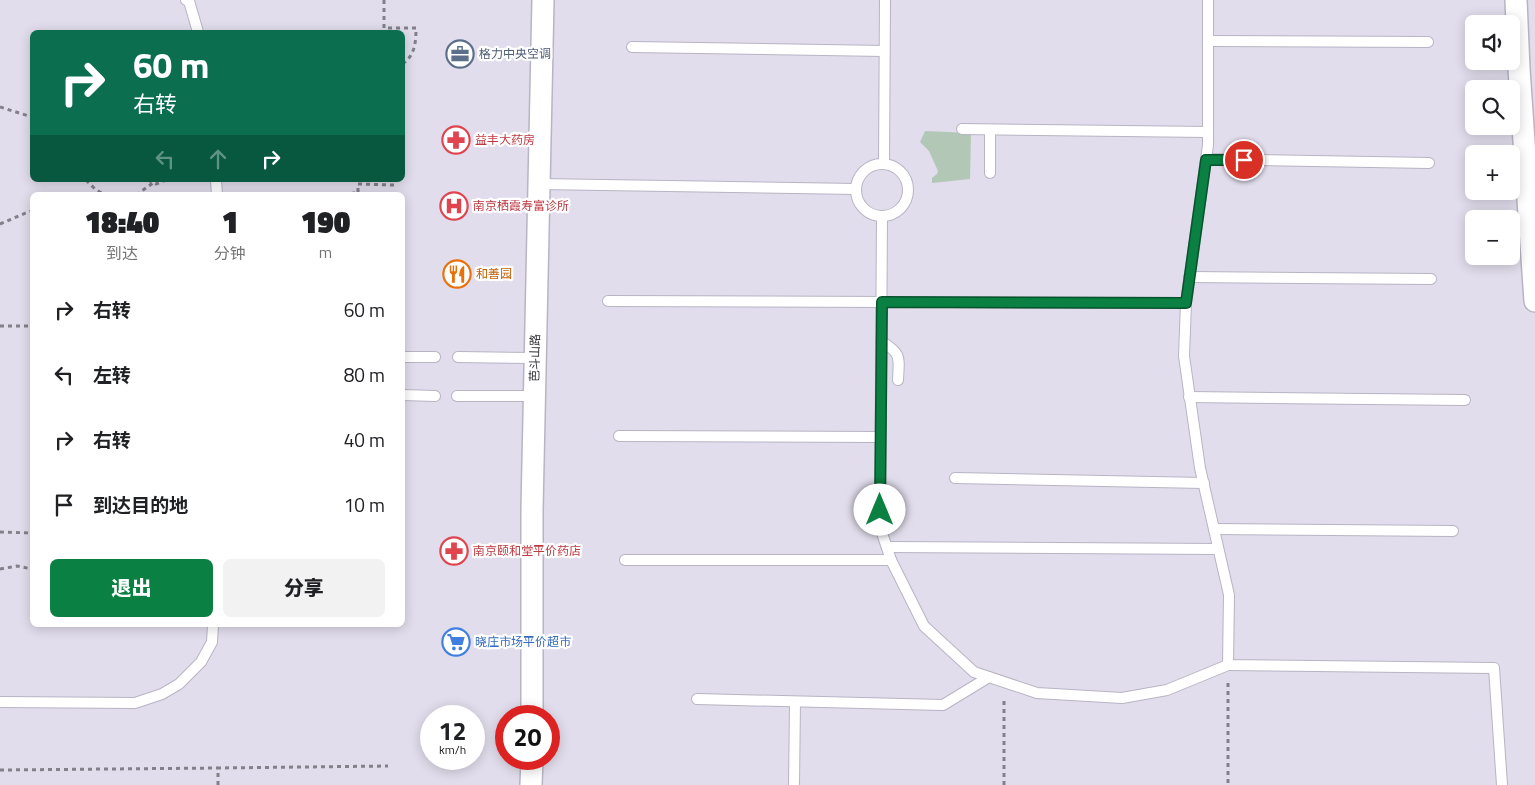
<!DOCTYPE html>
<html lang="zh">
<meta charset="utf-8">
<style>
body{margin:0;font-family:"Titillium Web","Noto Sans SC",sans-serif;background:#f2f2f2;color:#202124;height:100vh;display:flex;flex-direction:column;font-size:19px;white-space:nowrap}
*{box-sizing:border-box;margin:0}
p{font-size:16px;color:#757577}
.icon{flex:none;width:28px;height:28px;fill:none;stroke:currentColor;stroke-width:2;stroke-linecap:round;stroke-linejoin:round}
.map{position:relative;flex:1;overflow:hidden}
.drawer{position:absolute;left:30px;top:192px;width:375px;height:435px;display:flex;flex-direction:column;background:#fff;border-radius:8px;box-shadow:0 2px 12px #0003}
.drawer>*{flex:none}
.banner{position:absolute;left:30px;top:30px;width:375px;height:152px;border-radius:8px;box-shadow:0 2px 12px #0003;background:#0b6e4f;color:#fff;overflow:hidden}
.tools{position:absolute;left:1465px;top:15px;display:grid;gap:10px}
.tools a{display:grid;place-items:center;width:55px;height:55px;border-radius:8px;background:#fff;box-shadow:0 2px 12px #0003;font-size:25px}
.speed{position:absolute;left:420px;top:705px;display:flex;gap:10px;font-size:25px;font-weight:700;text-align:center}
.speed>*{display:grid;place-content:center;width:65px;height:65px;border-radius:50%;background:#fff;box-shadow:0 2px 12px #0003;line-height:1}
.speed small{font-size:12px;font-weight:400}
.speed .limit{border:8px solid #d22;background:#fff;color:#111}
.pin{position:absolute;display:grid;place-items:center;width:42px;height:42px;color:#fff;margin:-21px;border:2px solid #fff;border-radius:50%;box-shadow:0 1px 5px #0007}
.me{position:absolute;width:55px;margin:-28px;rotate:0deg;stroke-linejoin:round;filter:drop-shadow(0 0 4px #0008)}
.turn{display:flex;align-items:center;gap:18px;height:105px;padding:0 20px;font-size:22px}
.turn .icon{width:65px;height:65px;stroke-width:2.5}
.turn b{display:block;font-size:35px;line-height:42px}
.lanes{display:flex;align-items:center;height:48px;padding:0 20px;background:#0003;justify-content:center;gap:25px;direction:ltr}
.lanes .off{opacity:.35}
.eta{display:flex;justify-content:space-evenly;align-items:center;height:85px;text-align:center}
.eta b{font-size:30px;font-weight:800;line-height:35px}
.action{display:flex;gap:10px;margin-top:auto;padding:10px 20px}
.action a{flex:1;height:58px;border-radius:8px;background:#0b8043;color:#fff;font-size:20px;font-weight:800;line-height:58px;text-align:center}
.action a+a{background:#f2f2f2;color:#202124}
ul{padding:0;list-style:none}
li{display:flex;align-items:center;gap:15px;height:65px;padding:0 20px}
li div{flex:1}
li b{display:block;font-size:19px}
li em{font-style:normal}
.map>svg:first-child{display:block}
</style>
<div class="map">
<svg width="1535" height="785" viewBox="0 0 1535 785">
<rect width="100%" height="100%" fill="#e1ddec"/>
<!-- green -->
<path fill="#b3c7b6" d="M925,131L971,133L970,179L932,183V178L937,174L938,171L929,151L920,142Z"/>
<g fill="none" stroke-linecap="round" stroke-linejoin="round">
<!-- service casing -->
<g stroke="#b8b4c3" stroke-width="12">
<g id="service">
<path d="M186,0L189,1L198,32"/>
<path d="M1208,0V145L1186,303L1184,356L1200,468L1229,595L1228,665L1494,668L1502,785"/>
<path d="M1208,41L1428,42"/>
<path d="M632,47L884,51"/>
<path d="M962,129L1208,132"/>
<path d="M1206,159L1429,163"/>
<path d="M884,164L885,0"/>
<circle cx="882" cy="190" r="26"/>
<path d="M990,173V130"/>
<path d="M216,180L217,195"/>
<path d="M539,184L856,189"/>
<path d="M882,216L880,527L891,560L924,626L974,672L1037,693L1122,698L1167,690L1228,665"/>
<path d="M1189,277L1431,279"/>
<path d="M608,301L1186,303"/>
<path d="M881,341C902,354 899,357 898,380"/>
<path d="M402,357H435"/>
<path d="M458,357L535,358"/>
<path d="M402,395L435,396"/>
<path d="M457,396H535"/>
<path d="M1189,397L1465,400"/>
<path d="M619,436L880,437"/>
<path d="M955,478L1204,483"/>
<path d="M1214,529L1453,531"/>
<path d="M887,547L1218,549"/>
<path d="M625,560H891"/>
<path d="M697,699L943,705L989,677"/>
<path d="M0,702L135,703L162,694L179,684L201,662L212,642L213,625"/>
<path d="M794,785L795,702"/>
</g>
</g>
<!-- minor casing -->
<g stroke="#b8b4c3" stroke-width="24">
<g id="minor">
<path d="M1516,0L1519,69L1535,301"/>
<path d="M532,716V509L543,0"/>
<path d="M531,785L532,759"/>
</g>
</g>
<!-- path -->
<g stroke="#828089" stroke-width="3" stroke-dasharray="4 4" stroke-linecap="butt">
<path d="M384,0V28H416C416,42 415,56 402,64"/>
<path d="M0,107L32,117"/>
<path d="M86,180L95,189L105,195"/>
<path d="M148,180L156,184L166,180"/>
<path d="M136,195L153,183"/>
<path d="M353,195V193H358V184L394,185V180"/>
<path d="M0,224L28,212L32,211"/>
<path d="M0,326H32"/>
<path d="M0,532L32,533"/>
<path d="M0,569L17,566L32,569"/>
<path d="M1228,683V785"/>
<path d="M0,770L218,768"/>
<path d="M218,785V768L388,766"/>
<path d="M1004,785V700"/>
</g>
<!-- service -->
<use href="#service" stroke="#fff" stroke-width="10"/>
<!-- minor -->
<use href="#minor" stroke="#fff" stroke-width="21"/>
</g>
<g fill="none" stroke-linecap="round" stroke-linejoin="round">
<!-- route casing -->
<g stroke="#07532c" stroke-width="12">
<path id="route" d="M880,510L882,302L1186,303L1206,160H1244"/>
</g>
<!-- route -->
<use href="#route" stroke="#0b8043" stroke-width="9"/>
</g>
<!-- icons -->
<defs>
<g id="office-ring" transform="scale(1.4375)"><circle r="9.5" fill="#fff" stroke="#5c6f8a" stroke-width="1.5"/><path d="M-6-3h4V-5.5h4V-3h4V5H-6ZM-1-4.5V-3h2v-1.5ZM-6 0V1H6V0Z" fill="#5c6f8a"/></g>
<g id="pharmacy-ring" transform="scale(1.4375)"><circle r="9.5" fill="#fff" stroke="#e0444e" stroke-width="1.5"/><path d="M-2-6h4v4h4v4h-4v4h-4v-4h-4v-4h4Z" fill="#e0444e"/></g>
<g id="hospital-ring" transform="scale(1.4375)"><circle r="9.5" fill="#fff" stroke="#e0444e" stroke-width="1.5"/><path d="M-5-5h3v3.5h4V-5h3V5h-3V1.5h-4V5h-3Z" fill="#e0444e"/></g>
<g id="restaurant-ring" transform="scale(1.4375)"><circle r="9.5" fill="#fff" stroke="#e8710a" stroke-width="1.5"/><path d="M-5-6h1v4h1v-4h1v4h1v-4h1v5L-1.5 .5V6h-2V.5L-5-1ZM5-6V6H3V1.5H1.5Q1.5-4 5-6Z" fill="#e8710a"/></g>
<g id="supermarket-ring" transform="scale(1.4375)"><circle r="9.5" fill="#fff" stroke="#3f7fe0" stroke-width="1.5"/><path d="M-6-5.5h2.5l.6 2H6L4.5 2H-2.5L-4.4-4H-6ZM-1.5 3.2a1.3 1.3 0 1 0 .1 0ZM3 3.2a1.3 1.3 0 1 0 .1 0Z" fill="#3f7fe0"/></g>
</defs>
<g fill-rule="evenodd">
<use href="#office-ring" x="460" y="54"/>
<use href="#pharmacy-ring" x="456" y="140"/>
<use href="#hospital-ring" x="454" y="206"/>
<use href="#restaurant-ring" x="457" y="274"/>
<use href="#pharmacy-ring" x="454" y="551"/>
<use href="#supermarket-ring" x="456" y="642"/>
</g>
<g text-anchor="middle" stroke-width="4.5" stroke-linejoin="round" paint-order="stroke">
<!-- service labels -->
<g font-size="12" fill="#4e5e75" stroke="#fff" text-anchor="start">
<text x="479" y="58">格力中央空调</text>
</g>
<!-- health labels -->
<g font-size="12" fill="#be3a42" stroke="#fff" text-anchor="start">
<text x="475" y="144">益丰大药房</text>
<text x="473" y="210">南京栖霞寿富诊所</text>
<text x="473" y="555">南京颐和堂平价药店</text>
</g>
<!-- food labels -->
<g font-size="12" fill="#c56008" stroke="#fff" text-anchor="start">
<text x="476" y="278">和善园</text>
</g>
<!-- street labels -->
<g font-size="12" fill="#2f2e33" stroke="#fff">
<text transform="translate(535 358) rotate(-89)" y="4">芭斗山路</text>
</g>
<!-- shop labels -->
<g font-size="12" fill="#366cbe" stroke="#fff" text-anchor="start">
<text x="475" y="646">晓庄市场平价超市</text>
</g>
</g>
</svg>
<div class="tools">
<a><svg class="icon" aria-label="sound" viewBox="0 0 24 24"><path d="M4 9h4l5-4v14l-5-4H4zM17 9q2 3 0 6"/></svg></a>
<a><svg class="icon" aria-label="search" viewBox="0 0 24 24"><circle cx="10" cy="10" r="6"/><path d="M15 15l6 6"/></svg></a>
<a>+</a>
<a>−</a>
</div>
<div class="speed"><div>12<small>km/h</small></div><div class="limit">20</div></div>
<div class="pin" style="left:1244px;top:160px;background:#d93025"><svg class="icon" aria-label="arrive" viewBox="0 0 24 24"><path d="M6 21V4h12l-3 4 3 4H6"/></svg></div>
<svg class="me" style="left:880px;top:510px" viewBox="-20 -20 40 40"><circle r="19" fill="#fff"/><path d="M0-13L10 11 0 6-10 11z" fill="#0b8043"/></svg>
<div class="banner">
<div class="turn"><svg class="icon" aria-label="right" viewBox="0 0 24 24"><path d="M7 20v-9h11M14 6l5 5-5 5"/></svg><div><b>60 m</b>右转</div></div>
<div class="lanes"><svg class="icon off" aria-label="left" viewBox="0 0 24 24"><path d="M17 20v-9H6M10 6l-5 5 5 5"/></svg><svg class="icon off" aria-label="ahead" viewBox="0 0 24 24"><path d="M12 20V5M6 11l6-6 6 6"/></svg><svg class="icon" aria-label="right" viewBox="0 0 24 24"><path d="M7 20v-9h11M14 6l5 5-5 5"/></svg></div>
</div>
<section class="drawer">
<div class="eta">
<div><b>18:40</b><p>到达</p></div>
<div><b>1</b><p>分钟</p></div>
<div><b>190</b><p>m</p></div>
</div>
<ul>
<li><svg class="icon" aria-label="right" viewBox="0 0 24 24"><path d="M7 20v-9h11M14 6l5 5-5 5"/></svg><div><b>右转</b></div><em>60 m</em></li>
<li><svg class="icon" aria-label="left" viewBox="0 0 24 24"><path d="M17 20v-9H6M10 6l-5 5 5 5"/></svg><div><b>左转</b></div><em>80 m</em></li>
<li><svg class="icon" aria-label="right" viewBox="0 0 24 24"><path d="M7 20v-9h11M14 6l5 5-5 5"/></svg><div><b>右转</b></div><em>40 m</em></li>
<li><svg class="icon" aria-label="arrive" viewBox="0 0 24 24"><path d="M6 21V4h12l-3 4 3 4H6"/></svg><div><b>到达目的地</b></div><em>10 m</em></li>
</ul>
<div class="action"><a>退出</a><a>分享</a></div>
</section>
</div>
